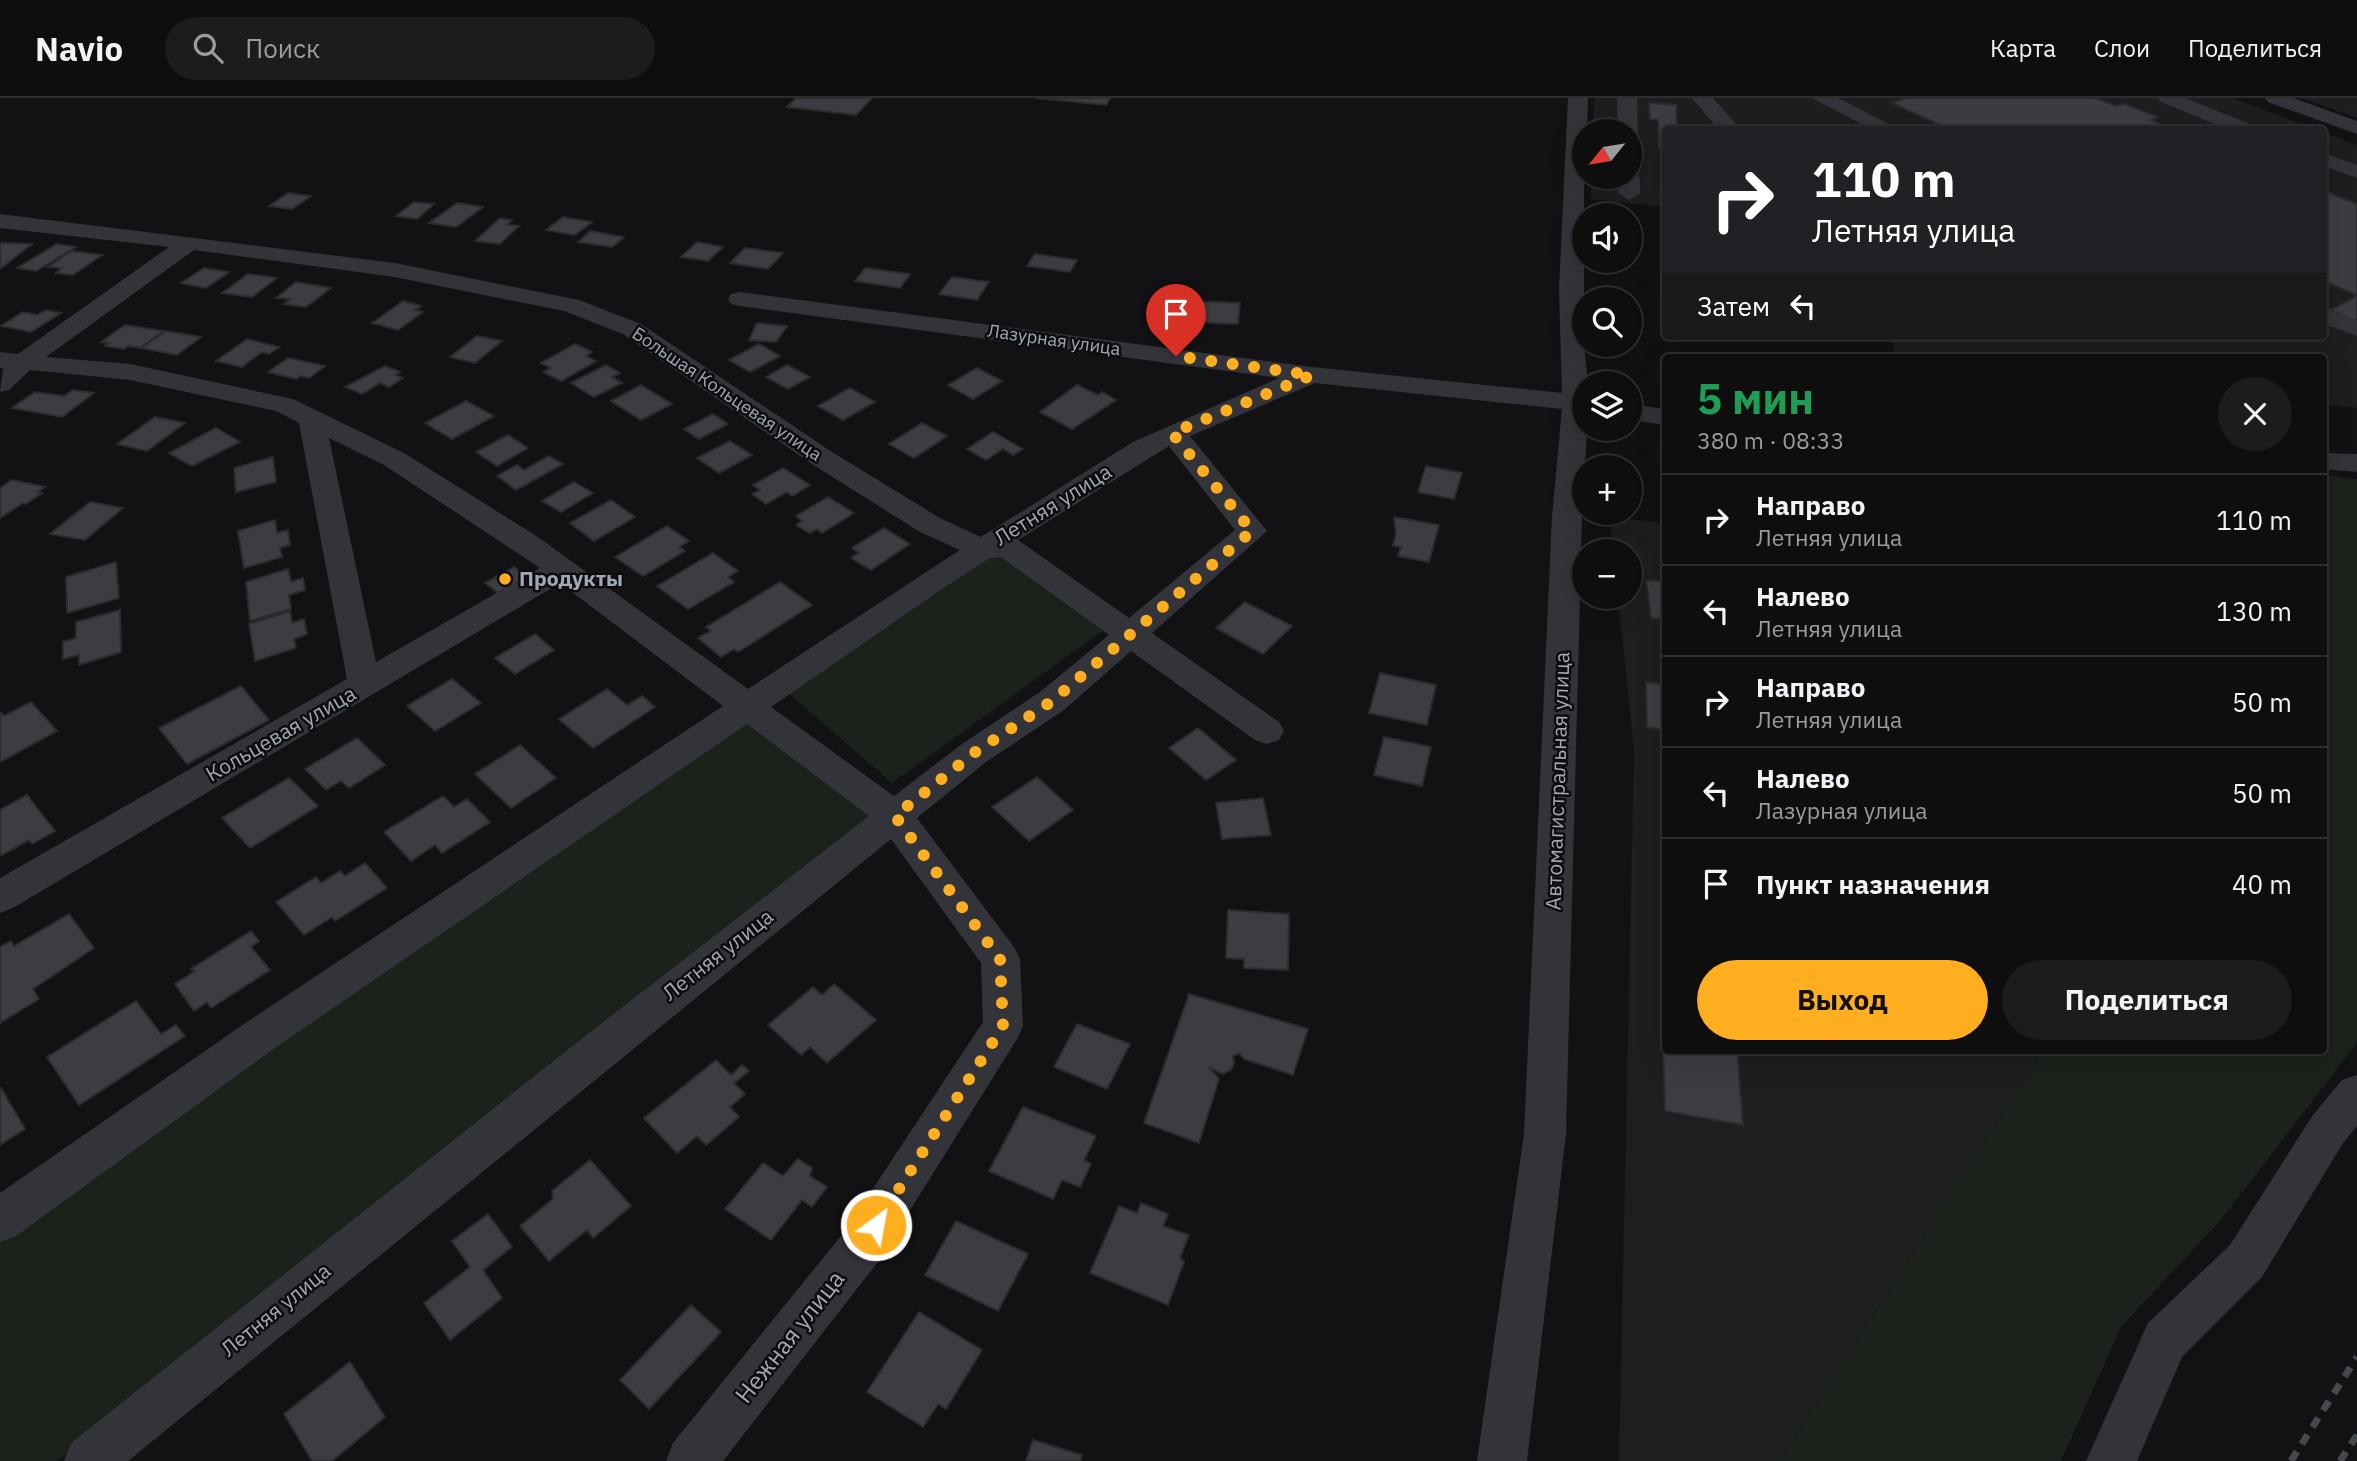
<!DOCTYPE html>
<html lang="ru">
<meta charset="utf-8">
<style>
body{margin:0;font-family:"IBM Plex Sans",sans-serif;background:#1c1c1d;color:#f1f3f6;height:100vh;display:flex;flex-direction:column;font-size:26px;white-space:nowrap}
*{box-sizing:border-box;margin:0}
p{font-size:23px;color:#9b9c9e}
.icon{flex:none;width:38px;height:38px;fill:none;stroke:currentColor;stroke-width:2;stroke-linecap:round;stroke-linejoin:round}
.map{position:relative;flex:1;overflow:hidden}
.panel{position:absolute;left:1662px;top:256px;width:665px;height:700px;display:flex;flex-direction:column;background:#0e0e0f;border-radius:7px;box-shadow:0 7px 28px #0002,0 0 0 2px #2e2e2f}
.panel>*{flex:none}
.hud{position:absolute;left:1662px;top:28px;width:665px;height:214px;border-radius:7px;box-shadow:0 7px 28px #0002,0 0 0 2px #2e2e2f;background:#202124;color:#fff;overflow:hidden}
.needle{width:46px;rotate:240deg}
.controls{position:absolute;left:1572px;top:21px;display:grid;gap:14px}
.controls a{display:grid;place-items:center;width:70px;height:70px;border-radius:50%;background:#0e0e0f;box-shadow:0 7px 28px #0002,0 0 0 2px #2e2e2f;font-size:35px}
.pin{position:absolute;display:grid;place-items:center;width:60px;height:60px;color:#fff;margin:-72px -30px;border-radius:50% 50% 50% 0;rotate:-45deg;box-shadow:0 0 7px #0007}
.pin .icon{rotate:45deg}
.me{position:absolute;width:77px;margin:-38px;rotate:32deg;stroke-linejoin:round;filter:drop-shadow(0 0 5px #0008)}
.turn{display:flex;align-items:center;gap:24px;height:147px;padding:0 35px;font-size:32px}
.turn .icon{width:91px;height:91px;stroke-width:2.5}
.turn b{display:block;font-size:49px;line-height:60px}
.then{display:flex;align-items:center;height:66px;padding:0 35px;background:#0003;gap:14px;font-size:26px}
.round{display:grid;place-items:center;flex:none;width:74px;height:74px;border-radius:37px;background:#1c1c1d}
.headline{display:flex;align-items:center;justify-content:space-between;height:119px;padding:0 35px}
h1{font-size:42px;font-weight:700;line-height:52px;color:#1e9e55}
.primary-button{display:flex;gap:14px;margin-top:auto;padding:14px 35px}
.primary-button a{flex:1;height:80px;border-radius:42px;background:#ffae20;color:#111;font-size:28px;font-weight:700;line-height:80px;text-align:center}
.primary-button a+a{background:#1c1c1d;color:#f1f3f6}
ul{padding:0;list-style:none}
li{display:flex;align-items:center;gap:21px;height:91px;padding:0 35px;border-top:2px solid #2e2e2f}
li div{flex:1}
li b{display:block;font-size:26px}
li em{font-style:normal}
header{display:flex;align-items:center;gap:42px;box-sizing:border-box;height:98px;padding:0 35px;background:#0e0e0f;border-bottom:2px solid #2e2e2f}
header strong{font-size:33px}
nav{display:flex;gap:38px;margin-inline-start:auto;font-size:24px}
.search{width:490px;height:63px;background:#1c1c1d;display:flex;align-items:center;gap:18px;box-sizing:border-box;padding:0 24px;border-radius:38px;color:#9b9c9e;font-size:26px}
.map>svg:first-child{display:block}
</style>
<header>
<strong>Navio</strong>
<div class="search"><svg class="icon" aria-label="search" viewBox="0 0 24 24"><circle cx="10" cy="10" r="6"/><path d="M15 15l6 6"/></svg>Поиск</div>
<nav><a>Карта</a><a>Слои</a><a>Поделиться</a></nav>
</header>
<div class="map">
<svg width="2357" height="1363" viewBox="0 0 2357 1363">
<rect width="100%" height="100%" fill="#121214"/>
<!-- built -->
<g fill="#1e1e21">
<path d="M1594,0H2232L2315,31L1666,32V109L1591,101V79H1629V33H1593Z"/>
<path d="M2301,0H2357V20Z"/>
<path d="M2324,35L2357,47V310L2324,306V259H1896L1891,238H2324Z"/>
<path d="M1610,419L1666,425V952H2043L1780,1363H1619L1634,654L1618,499H1629V453H1613Z"/>
</g>
<!-- green -->
<g fill="#1a221b">
<path d="M2324,377L2357,381V945L2220,1123L2121,1229L2061,1363H1780L2043,952H2324Z"/>
<path d="M1008,442L1116,523L892,685L786,593Z"/>
<path d="M744,621L872,717L57,1363H0V1141Z"/>
</g>
<!-- building -->
<g fill="#3c3d42" stroke="#2c2c30" stroke-width="2">
<path d="M796,0H872L856,17L787,9Z"/>
<path d="M1036,0H1110L1106,7Z"/>
<path d="M1906,0H2095L2116,8L2124,6L2158,19L2151,22L2173,32H1951L1892,5Z"/>
<path d="M1649,5L1676,7L1677,32H1666V51L1659,50L1658,22L1650,21Z"/>
<path d="M2324,93L2357,106V197L2324,183Z"/>
<path d="M288,95L311,98L292,111L269,108Z"/>
<path d="M414,104L434,106L417,121L396,118Z"/>
<path d="M457,105L483,109L456,129L429,125Z"/>
<path d="M563,119L592,124L575,137L546,132Z"/>
<path d="M500,120L512,122L507,127L519,128L500,146L475,143Z"/>
<path d="M590,133L624,139L612,149L578,144Z"/>
<path d="M697,144L723,149L708,163L681,159Z"/>
<path d="M0,145L32,146L0,171Z"/>
<path d="M57,146L76,149L36,173L17,170Z"/>
<path d="M745,150L783,155L768,171L730,165Z"/>
<path d="M71,153L102,157L73,177L56,175L62,170L48,169Z"/>
<path d="M1035,156L1062,160L1077,162L1070,174L1027,168Z"/>
<path d="M204,170L229,174L206,190L181,185Z"/>
<path d="M865,170L910,176L900,190L855,183Z"/>
<path d="M248,176L277,180L252,199L222,195Z"/>
<path d="M952,179L989,184L977,202L939,196Z"/>
<path d="M296,184L331,190L306,209L284,206L290,201L276,200Z"/>
<path d="M2357,198V221L2354,223L2331,212Z"/>
<path d="M403,203L421,208L415,212L423,214L398,232L372,225Z"/>
<path d="M1189,203L1240,205L1238,226L1186,224Z"/>
<path d="M46,212L61,215L31,234L1,228L23,214L37,217Z"/>
<path d="M757,225L787,228L776,244L749,242Z"/>
<path d="M125,227L163,233L140,250L128,248L124,251L105,248L109,245L101,244Z"/>
<path d="M166,233L201,239L177,257L141,250Z"/>
<path d="M477,238L502,243L475,265L450,259Z"/>
<path d="M247,241L279,249L269,256L262,254L242,269L216,263Z"/>
<path d="M575,246L592,254L586,258L596,263L561,283L543,274L551,270L541,265Z"/>
<path d="M759,246L780,258L750,274L729,262Z"/>
<path d="M288,260L325,268L309,280L300,278L296,281L268,274Z"/>
<path d="M606,267L620,275L612,279L622,285L594,299L571,285Z"/>
<path d="M787,267L810,279L788,291L766,279Z"/>
<path d="M385,268L400,274L395,277L403,280L389,289L380,285L362,296L345,289Z"/>
<path d="M977,270L1002,283L973,301L948,287Z"/>
<path d="M641,287L672,306L641,322L611,303Z"/>
<path d="M1077,287L1098,297L1102,294L1116,302L1072,331L1040,314Z"/>
<path d="M850,290L875,304L843,322L818,308Z"/>
<path d="M73,292L94,295L62,319L12,310L35,294L64,298Z"/>
<path d="M466,303L494,318L452,341L425,325Z"/>
<path d="M713,316L728,326L699,341L684,331Z"/>
<path d="M155,319L185,325L147,353L117,346Z"/>
<path d="M922,325L947,338L914,360L889,346Z"/>
<path d="M216,330L240,344L192,368L169,355Z"/>
<path d="M993,334L1023,351L1013,357L1003,351L986,362L967,351Z"/>
<path d="M508,337L528,350L497,368L476,354Z"/>
<path d="M730,343L752,357L719,375L697,360Z"/>
<path d="M549,358L563,366L516,392L497,378L517,367L524,372Z"/>
<path d="M273,359L276,384L236,394L234,370Z"/>
<path d="M1426,368L1462,375L1454,401L1418,394Z"/>
<path d="M783,370L810,387L792,398L787,394L766,406L752,396L760,392L753,387Z"/>
<path d="M12,382L45,389L37,394L42,395L26,406L23,405L0,420V390Z"/>
<path d="M574,384L593,395L561,414L542,403Z"/>
<path d="M828,399L854,415L822,435L817,431L810,435L796,427L802,423L796,418Z"/>
<path d="M611,402L635,419L594,443L570,425Z"/>
<path d="M90,404L123,410L85,442L50,436Z"/>
<path d="M1394,419L1439,427L1429,464L1398,458L1401,449L1393,448L1396,436Z"/>
<path d="M275,422L277,435L288,432L290,447L280,450L282,459L244,470L238,433Z"/>
<path d="M667,428L689,443L679,449L685,453L643,478L615,459Z"/>
<path d="M884,430L910,446L871,472L851,460L859,455L852,450Z"/>
<path d="M713,455L738,473L728,479L734,484L688,511L657,488Z"/>
<path d="M116,464L119,500L67,515L66,479Z"/>
<path d="M514,469L527,479L498,495L485,485Z"/>
<path d="M288,471L291,484L303,480L305,492L289,497L291,511L250,523L246,484Z"/>
<path d="M1646,482L1666,484V521L1651,520Z"/>
<path d="M780,484L812,507L738,554L734,551L721,559L698,540L711,533L706,529Z"/>
<path d="M1245,504L1292,528L1263,556L1216,530Z"/>
<path d="M120,512L121,554L79,567V557L63,561V544L76,540V524Z"/>
<path d="M290,513L292,525L304,521L307,536L294,541L296,550L255,563L249,526Z"/>
<path d="M535,536L554,552L515,576L495,560Z"/>
<path d="M1380,575L1436,587L1427,627L1369,615Z"/>
<path d="M452,581L481,605L435,633L407,608Z"/>
<path d="M1646,584L1666,587V632L1647,629Z"/>
<path d="M241,588L269,622L187,666L159,630Z"/>
<path d="M607,591L627,607L642,598L655,609L593,650L559,621Z"/>
<path d="M31,604L57,633L0,664V614L4,618Z"/>
<path d="M1198,630L1236,662L1206,682L1169,650Z"/>
<path d="M1384,639L1431,649L1422,688L1374,677Z"/>
<path d="M357,640L385,667L349,690L341,683L326,692L305,671Z"/>
<path d="M520,647L556,680L511,710L475,676Z"/>
<path d="M1037,679L1073,712L1029,743L992,709Z"/>
<path d="M289,680L318,708L250,750L222,720Z"/>
<path d="M27,697L55,733L32,746L29,742L0,758V712Z"/>
<path d="M443,698L454,709L467,701L490,724L442,755L435,747L411,763L384,734Z"/>
<path d="M1263,700L1271,737L1222,741L1216,705Z"/>
<path d="M365,765L387,790L335,823L332,819L304,837L276,804L316,779L321,785L340,773L345,778Z"/>
<path d="M1228,812L1289,816L1288,872L1244,870V861L1226,860Z"/>
<path d="M69,816L94,850L33,891L39,901L0,925V849L11,843L14,848Z"/>
<path d="M251,833L259,843L251,849L270,872L211,910L207,904L194,913L175,886L195,873L191,871Z"/>
<path d="M1661,867L1666,868V952H1737L1743,1027L1665,1013Z"/>
<path d="M834,886L876,922L827,965L810,949L801,957L768,927L813,889L822,897Z"/>
<path d="M1189,896L1308,931L1293,977L1244,961L1239,955L1233,958L1234,965L1231,972L1222,976L1209,969L1219,981L1199,1045L1144,1025Z"/>
<path d="M136,903L161,936L176,927L185,938L79,1007L47,959Z"/>
<path d="M1077,926L1130,946L1107,991L1054,969Z"/>
<path d="M716,962L731,977L742,967L749,973L734,985L745,996L730,1009L739,1019L706,1047L697,1038L677,1055L644,1020Z"/>
<path d="M1,990L25,1031L0,1047V990Z"/>
<path d="M1023,1009L1096,1038L1084,1062L1091,1066L1080,1089L1062,1082L1053,1101L989,1073Z"/>
<path d="M798,1061L812,1070L810,1078L827,1089L812,1109L802,1102L771,1142L725,1111L763,1065L783,1078Z"/>
<path d="M590,1062L631,1108L593,1140L587,1132L549,1163L520,1128L553,1101L552,1093Z"/>
<path d="M1141,1105L1168,1116L1163,1128L1189,1137L1180,1160L1184,1164L1168,1207L1090,1175L1119,1108L1137,1115Z"/>
<path d="M488,1116L512,1149L483,1172L502,1200L450,1242L424,1205L470,1169L452,1143Z"/>
<path d="M956,1123L1028,1156L998,1213L925,1177Z"/>
<path d="M691,1207L721,1234L649,1311L620,1282Z"/>
<path d="M919,1214L982,1252L946,1311L938,1306L923,1329L867,1294Z"/>
<path d="M350,1264L385,1319L332,1363H312L284,1316Z"/>
<path d="M1033,1342L1082,1357L1080,1363H1026Z"/>
</g>
<g fill="none" stroke-linecap="round" stroke-linejoin="round">
<!-- minor -->
<g fill="#33343a" fill-rule="evenodd">
<path d="M1568,0H1588L1587,33H1584V247L1588,285H1584V331H1587L1582,418L1566,1036L1527,1363H1477L1524,1036L1552,418L1562,311L1315,285L1190,338L1267,433L1152,535L1279,624L1284,633L1279,642L1267,646L1255,642L1131,553L1064,612L986,664L917,720L1014,849L1020,861L1023,928L1017,941L877,1165L723,1363H666L673,1345L845,1133L983,924L981,865L891,741L128,1363H64L71,1345L589,935L869,718L747,626L272,952L16,1138L0,1144V1095L244,926L723,608L560,485L13,810L0,815V780L347,581L299,325L276,313L130,282L30,272L9,292L0,294L3,270H0V254L18,256L169,149L0,130V116L395,165L579,202L641,226L832,354L940,420L981,439L1133,344L1279,280L740,208L731,206L728,201L731,196L740,194L1312,269L1562,295L1559,192ZM194,152L395,179L564,213L623,236L812,366L920,434L960,452L748,591L538,439L404,355L293,301L130,266L46,259ZM329,340L384,367L540,470L376,564ZM1169,348L1235,432L1129,520L1018,442ZM1001,459L1109,537L1040,594L962,646L894,698L771,609L945,489L990,460Z"/>
<path d="M1617,0H1637L1638,33L1635,37L1629,39V33H1618Z"/>
<path d="M1692,0H1713L1741,32H1719Z"/>
<path d="M1812,0H1838L1900,32H1873Z"/>
<path d="M2158,0H2185L2255,28L2258,32H2229L2161,4Z"/>
<path d="M2265,0H2293L2357,23V36L2268,4Z"/>
<path d="M2324,55L2357,67V80L2324,68Z"/>
<path d="M1629,73L1640,79V95L1629,102L1618,95V79H1629Z"/>
<path d="M2324,210L2357,222V238L2324,226Z"/>
<path d="M1629,306L1666,311V327L1629,322Z"/>
<path d="M2324,355L2357,356V374L2324,371Z"/>
<path d="M2357,977V1028L2343,1045L2262,1179L2182,1259L2137,1363H2086L2148,1225L2230,1147L2313,1017L2342,982Z"/>
</g>
<!-- rail -->
<g stroke="#46484f" stroke-width="7" stroke-dasharray="11 9" stroke-linecap="butt">
<path d="M2291,1363L2357,1259"/>
<path d="M2340,1363L2357,1337"/>
</g>
</g>
<g fill="none" stroke-linecap="round" stroke-linejoin="round">
<!-- route -->
<path stroke="#ffae20" stroke-width="12" stroke-dasharray="0 21.6" d="M876,1127L1003,928L1000,861L895,718L974,655L1052,603L1252,433L1172,335L1312,277L1176,258"/>
</g>
<!-- markers -->
<circle fill="#ffae20" stroke="#0d0d0f" stroke-width="2.5" cx="505" cy="481" r="7"/>
<g text-anchor="middle" stroke-width="5" stroke-linejoin="round" paint-order="stroke">
<!-- far-street labels -->
<g font-size="18" fill="#a2a9b6" stroke="#0d0d0f">
<text transform="translate(1054 242) rotate(8)" y="6">Лазурная улица</text>
<text transform="translate(727 296) rotate(34)" y="6">Большая Кольцевая улица</text>
</g>
<!-- street labels -->
<g font-size="21" fill="#a2a9b6" stroke="#0d0d0f">
<text transform="translate(1053 407) rotate(-32)" y="7">Летняя улица</text>
<text transform="translate(281 636) rotate(-30)" y="7">Кольцевая улица</text>
<text transform="translate(1558 683) rotate(-88)" y="7">Автомагистральная улица</text>
<text transform="translate(718 857) rotate(-38)" y="7">Летняя улица</text>
<text transform="translate(276 1212) rotate(-39)" y="7">Летняя улица</text>
</g>
<!-- poi labels -->
<g font-size="21" font-weight="bold" fill="#a2a9b6" stroke="#0d0d0f" text-anchor="start">
<text x="519" y="488">Продукты</text>
</g>
<!-- near-street labels -->
<g font-size="24" fill="#a2a9b6" stroke="#0d0d0f">
<text transform="translate(790 1239) rotate(-52)" y="8">Нежная улица</text>
</g>
</g>
</svg>
<div class="controls">
<a><svg class="needle" viewBox="-14 -14 28 28"><path d="M0-13l5 13h-10z" fill="#e53935"/><path d="M0 13l5-13h-10z" fill="#9b9c9e"/></svg></a>
<a><svg class="icon" aria-label="sound" viewBox="0 0 24 24"><path d="M4 9h4l5-4v14l-5-4H4zM17 9q2 3 0 6"/></svg></a>
<a><svg class="icon" aria-label="search" viewBox="0 0 24 24"><circle cx="10" cy="10" r="6"/><path d="M15 15l6 6"/></svg></a>
<a><svg class="icon" aria-label="layers" viewBox="0 0 24 24"><path d="M12 4l9 5-9 5-9-5zM3 14l9 5 9-5"/></svg></a>
<a>+</a>
<a>−</a>
</div>
<div class="pin" style="left:1176px;top:258px;background:#d93025"><svg class="icon" aria-label="arrive" viewBox="0 0 24 24"><path d="M6 21V4h12l-3 4 3 4H6"/></svg></div>
<svg class="me" style="left:876px;top:1127px" viewBox="-20 -20 40 40"><circle r="17" fill="#ffae20" stroke="#fff" stroke-width="3"/><path d="M0-11L8 9 0 5-8 9z" fill="#fff"/></svg>
<div class="hud">
<div class="turn"><svg class="icon" aria-label="right" viewBox="0 0 24 24"><path d="M7 20v-9h11M14 6l5 5-5 5"/></svg><div><b>110 m</b>Летняя улица</div></div>
<div class="then">Затем<svg class="icon" aria-label="left" viewBox="0 0 24 24"><path d="M17 20v-9H6M10 6l-5 5 5 5"/></svg></div>
</div>
<section class="panel">
<div class="headline"><div><h1>5 мин</h1><p>380 m · 08:33</p></div><a class="round"><svg class="icon" aria-label="close" viewBox="0 0 24 24"><path d="M6 6l12 12M18 6L6 18"/></svg></a></div>
<ul>
<li><svg class="icon" aria-label="right" viewBox="0 0 24 24"><path d="M7 20v-9h11M14 6l5 5-5 5"/></svg><div><b>Направо</b><p>Летняя улица</p></div><em>110 m</em></li>
<li><svg class="icon" aria-label="left" viewBox="0 0 24 24"><path d="M17 20v-9H6M10 6l-5 5 5 5"/></svg><div><b>Налево</b><p>Летняя улица</p></div><em>130 m</em></li>
<li><svg class="icon" aria-label="right" viewBox="0 0 24 24"><path d="M7 20v-9h11M14 6l5 5-5 5"/></svg><div><b>Направо</b><p>Летняя улица</p></div><em>50 m</em></li>
<li><svg class="icon" aria-label="left" viewBox="0 0 24 24"><path d="M17 20v-9H6M10 6l-5 5 5 5"/></svg><div><b>Налево</b><p>Лазурная улица</p></div><em>50 m</em></li>
<li><svg class="icon" aria-label="arrive" viewBox="0 0 24 24"><path d="M6 21V4h12l-3 4 3 4H6"/></svg><div><b>Пункт назначения</b></div><em>40 m</em></li>
</ul>
<div class="primary-button"><a>Выход</a><a>Поделиться</a></div>
</section>
</div>
